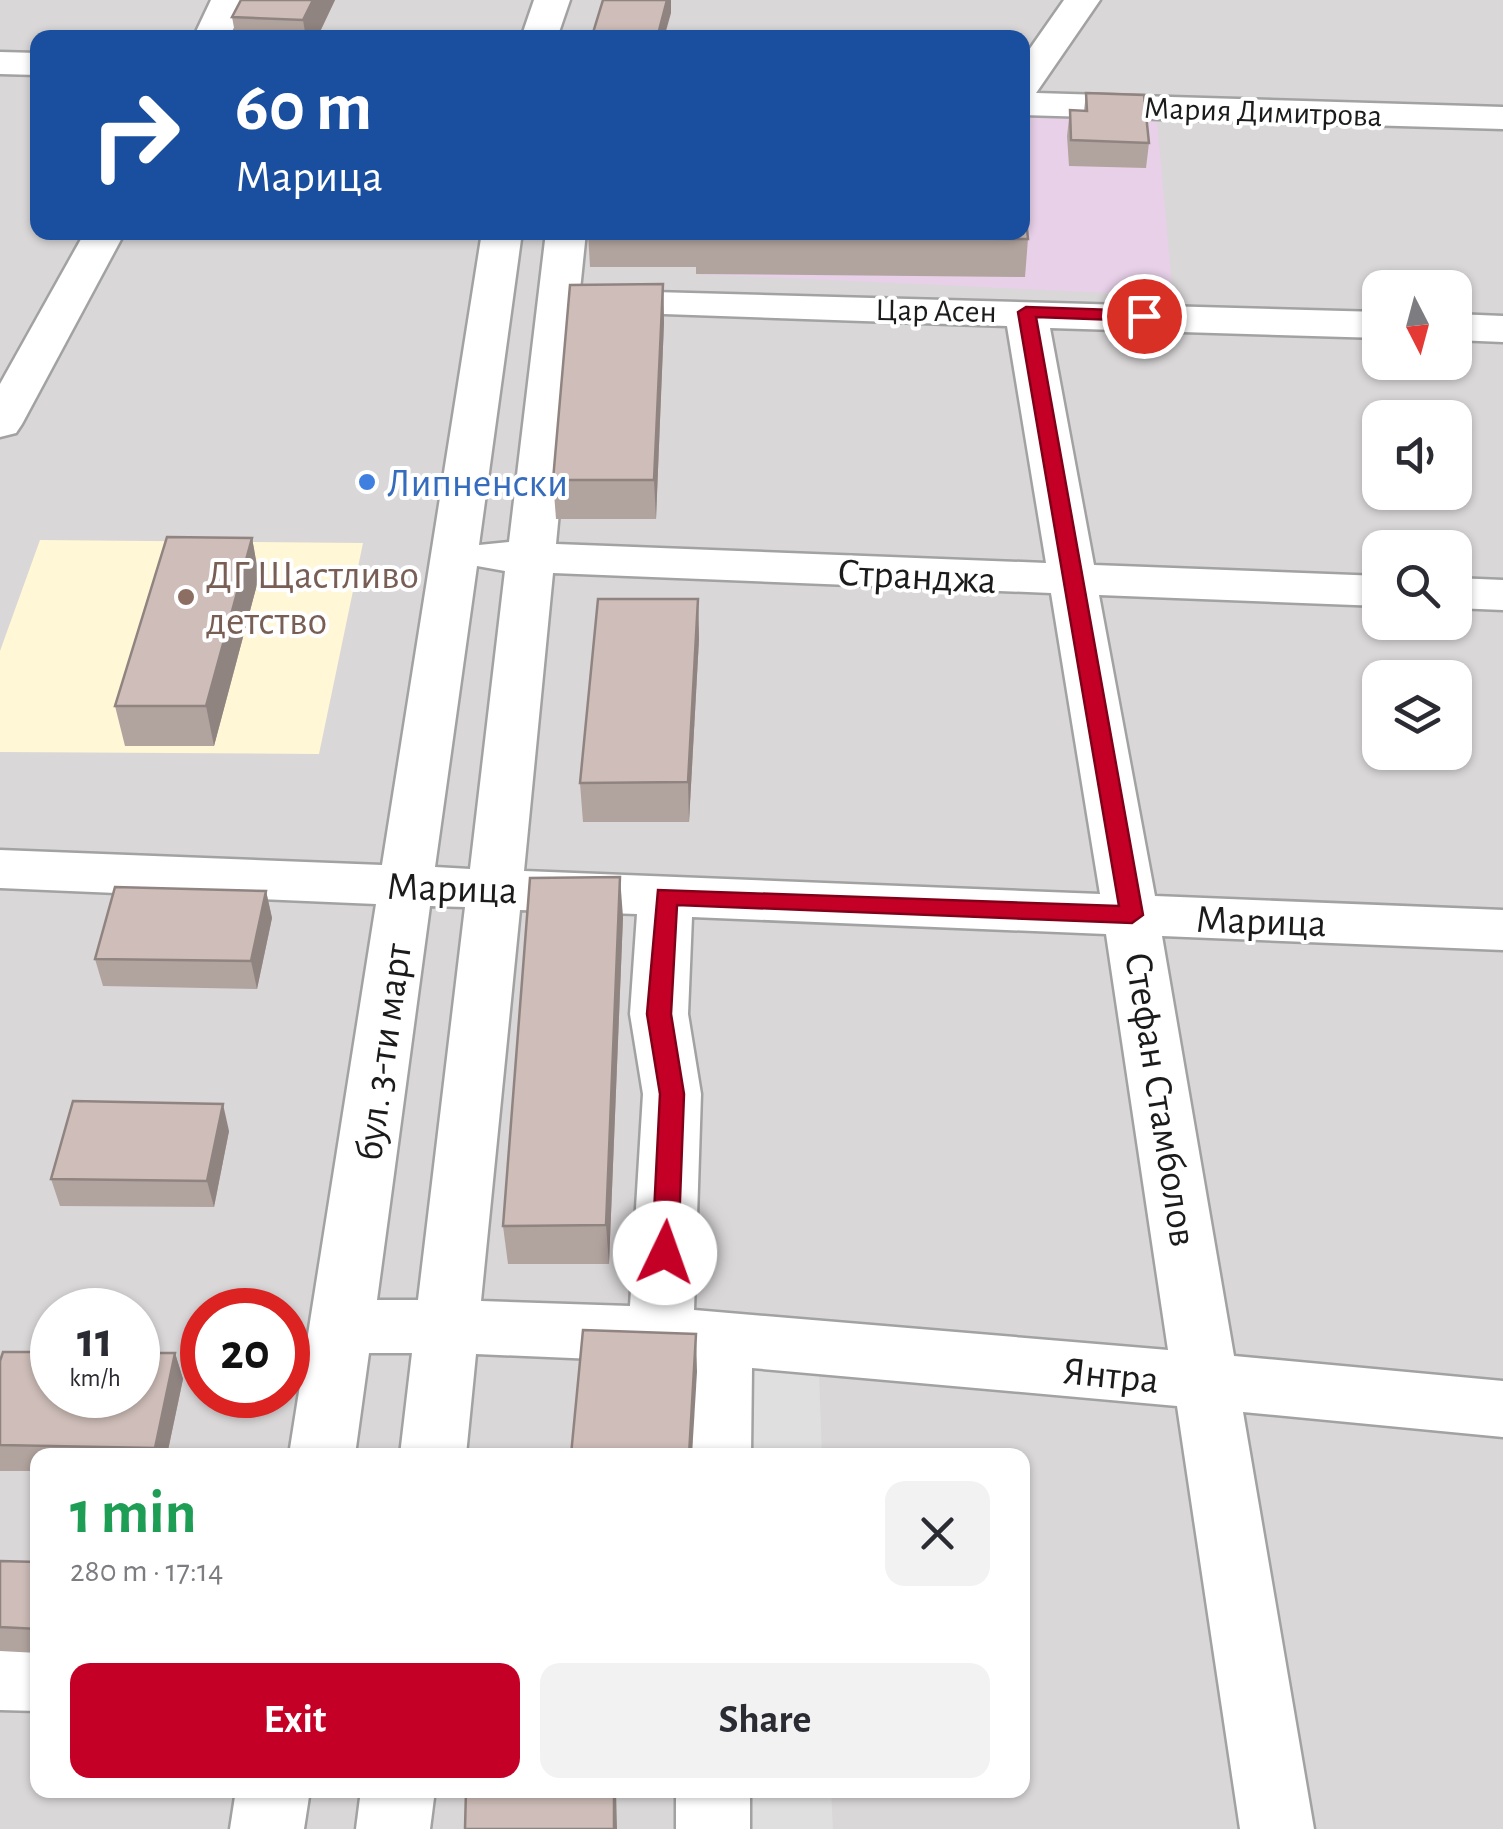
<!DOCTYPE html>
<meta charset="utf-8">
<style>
body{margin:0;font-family:"Alegreya Sans",sans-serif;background:#f2f2f3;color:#2b2b33;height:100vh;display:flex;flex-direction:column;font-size:38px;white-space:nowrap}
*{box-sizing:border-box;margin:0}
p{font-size:32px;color:#7c7c81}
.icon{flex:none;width:55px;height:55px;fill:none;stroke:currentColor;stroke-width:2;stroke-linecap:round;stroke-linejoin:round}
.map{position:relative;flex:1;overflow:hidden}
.drawer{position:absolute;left:30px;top:1448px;width:1000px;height:350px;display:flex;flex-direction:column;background:#fff;border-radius:20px;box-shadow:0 2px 8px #0004}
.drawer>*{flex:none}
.banner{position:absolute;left:30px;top:30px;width:1000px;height:210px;border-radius:20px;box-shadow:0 2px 8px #0004;background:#1a4fa0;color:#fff;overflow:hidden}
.needle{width:65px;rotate:174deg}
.controls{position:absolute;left:1362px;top:270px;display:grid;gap:20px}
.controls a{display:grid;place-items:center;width:110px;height:110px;border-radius:20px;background:#fff;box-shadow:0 2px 8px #0004;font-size:50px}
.speed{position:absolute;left:30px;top:1288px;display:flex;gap:20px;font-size:50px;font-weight:700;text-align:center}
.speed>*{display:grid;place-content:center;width:130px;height:130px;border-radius:50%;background:#fff;box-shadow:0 2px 8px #0004;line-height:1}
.speed small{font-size:25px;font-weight:400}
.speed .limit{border:15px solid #d22;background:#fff;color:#111}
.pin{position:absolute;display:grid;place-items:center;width:85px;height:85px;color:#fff;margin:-42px;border:5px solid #fff;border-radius:50%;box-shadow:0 2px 10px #0007}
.me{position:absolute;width:110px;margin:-55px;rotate:3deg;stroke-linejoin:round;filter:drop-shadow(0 0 8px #0008)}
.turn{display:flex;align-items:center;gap:35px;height:210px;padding:0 40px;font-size:45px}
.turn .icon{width:130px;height:130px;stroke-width:2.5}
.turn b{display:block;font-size:70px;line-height:85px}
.round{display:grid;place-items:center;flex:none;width:105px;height:105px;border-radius:20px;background:#f2f2f3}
.summary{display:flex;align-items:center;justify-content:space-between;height:170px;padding:0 40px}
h1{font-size:60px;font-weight:600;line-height:75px;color:#1e9e55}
.cta{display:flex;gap:20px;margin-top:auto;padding:20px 40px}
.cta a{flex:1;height:115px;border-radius:20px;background:#c50027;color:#fff;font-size:40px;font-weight:600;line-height:115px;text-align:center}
.cta a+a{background:#f2f2f3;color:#2b2b33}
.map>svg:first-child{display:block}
</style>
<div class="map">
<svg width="1503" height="1829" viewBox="0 0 1503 1829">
<rect width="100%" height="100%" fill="#eee6df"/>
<!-- residential -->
<path fill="#d9d7d8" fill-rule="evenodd" d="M0,0H1503V1829H0ZM38,38H1022V232H38ZM1380,288H1455V362H1380ZM1380,418H1455V492H1380ZM1380,548H1455V622H1380ZM1380,678H1455V752H1380ZM52,1310H138V1395H52ZM202,1310H288V1395H202ZM38,1455H1022V1790H38Z"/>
<!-- industrial -->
<path fill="#e7d0e8" d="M1023,116L1157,120L1173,296L696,274L698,233L1022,232Z"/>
<!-- education -->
<path fill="#fff7d6" d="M40,540L363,543L319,754L0,752V651Z"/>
<!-- parking -->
<g fill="#dfdfdf">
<path d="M720,1336L818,1345L822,1455H719Z"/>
<path d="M713,1790H831L833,1829H713Z"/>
</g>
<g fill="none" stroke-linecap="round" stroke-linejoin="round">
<!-- minor casing -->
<g stroke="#a2a2a2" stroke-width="5">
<g id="minor">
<path d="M211,0H247L229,38H193Z"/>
<path d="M534,0H570L557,38H521Z"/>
<path d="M1064,0H1100L1036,93L1503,107V129L1022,115V60Z"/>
<path d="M0,52L38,53V75L0,74Z"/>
<path d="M85,232H125L22,424L16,433L0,437V384Z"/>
<path d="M482,232H522L479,545L509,542L546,232H586L580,290L1380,312V338L1050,328L1094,565L1380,576V606L1099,595L1155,896L1503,910V950L1162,936L1234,1356L1503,1381V1437L1243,1412L1314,1829H1240L1177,1406L752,1368L751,1455H685L687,1363L476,1354L466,1455H400L412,1353H369L355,1455H289L376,904L0,888V850L382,865ZM578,311L1007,326L1046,563L556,544ZM477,566L505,571L470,869L435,867ZM553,573L1051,593L1100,894L524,871ZM430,906L465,907L418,1300H377ZM520,910L637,914L630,1014L643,1094L630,1306L481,1301ZM692,917L1106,934L1168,1350L694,1310L701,1094L688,1014Z"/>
<path d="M1455,314L1503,316V342L1455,340Z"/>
<path d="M1455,578L1503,580V610L1455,608Z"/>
<path d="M0,1644H38V1711L0,1710Z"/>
<path d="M236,1790H310L304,1829H230Z"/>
<path d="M361,1790H435L430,1829H356Z"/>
<rect x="676" y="1790" width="74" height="39"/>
</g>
</g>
<!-- minor -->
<use href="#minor" fill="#fff" fill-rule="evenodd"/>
</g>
<!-- wall -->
<g fill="#b1a39e">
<path d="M241,0H335L317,38H236L232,17Z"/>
<path d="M1086,93L1149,143L1146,168L1069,166L1067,136L1070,110L1084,111Z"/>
<path d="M588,232H1022L1028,239L1025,277L696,274V267H590Z"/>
<path d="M663,284L664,322L656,519H556L553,480Z"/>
<path d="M252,538L259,577L214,746H125L115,706Z"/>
<path d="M698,599L699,639L689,822H583L580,783Z"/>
<path d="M266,891L272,918L257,989L103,986L95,959Z"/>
<path d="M623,917L609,1264H508L503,1226Z"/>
<path d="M229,1131L214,1207L60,1206L51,1179Z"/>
<path d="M175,1353L183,1379L167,1455H38V1471H0V1361Z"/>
<path d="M0,1561L38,1562V1653L0,1651Z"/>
</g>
<!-- shaded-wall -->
<g fill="#908481">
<path d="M313,0H335L317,38H306L303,20Z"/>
<path d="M667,0H671V13L664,38H657Z"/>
<path d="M663,284L664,322L656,519L654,480Z"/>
<path d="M252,538L259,577L214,746L206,706Z"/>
<path d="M698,599L699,639L689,822L688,782Z"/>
<path d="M620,877L623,917L609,1264L606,1225Z"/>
<path d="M266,891L272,918L257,989L251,961Z"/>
<path d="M223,1104L229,1131L214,1207L207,1181Z"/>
<path d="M696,1334L697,1372L692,1455H689Z"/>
<path d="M175,1353L183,1379L167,1455H157L155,1448Z"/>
<path d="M614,1790H616L617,1829H614Z"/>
</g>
<!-- building -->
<g fill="#cebdb8" stroke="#908481" stroke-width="2.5">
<path d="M241,0H313L303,20L232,17Z"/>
<path d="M603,0H667L657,38L592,36Z"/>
<path d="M1086,93L1144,95L1149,143L1071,140L1070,110L1087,111Z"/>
<path d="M1022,178L1028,239L695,236V232H1022Z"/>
<path d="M663,284L654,480H553L570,285Z"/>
<path d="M167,537L252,538L206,706H115Z"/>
<path d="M598,599H698L688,782L580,783Z"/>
<path d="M620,877L606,1225L503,1226L530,878Z"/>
<path d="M115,887L266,891L251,961L95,959Z"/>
<path d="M73,1101L223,1104L207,1181L51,1179Z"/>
<path d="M583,1330L696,1334L689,1455H571Z"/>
<path d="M3,1352H52V1395H138V1353H175L155,1448L0,1445V1361Z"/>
<path d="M0,1561L38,1562V1629L0,1627Z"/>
<path d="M466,1790H614V1829H465Z"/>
</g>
<!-- route -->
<path fill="#c50027" stroke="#800019" stroke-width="2.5" d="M1026,307L1144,311L1153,316L1144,321L1036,317L1143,915L1132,923L677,905L671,1014L684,1094L678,1253L665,1264L656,1261L652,1253L660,1094L647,1014L658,890L1119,906L1018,312Z"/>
<!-- markers -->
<circle fill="#3f7fe0" stroke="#fff" stroke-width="4" cx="367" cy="482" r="10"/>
<circle fill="#8d6e63" stroke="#fff" stroke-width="4" cx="186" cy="597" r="10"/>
<g text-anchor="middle" stroke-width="8" stroke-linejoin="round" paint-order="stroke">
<!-- far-street labels -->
<g font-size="32" fill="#1b1b1b" stroke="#fff">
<text transform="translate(1263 111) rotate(2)" y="11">Мария Димитрова</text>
<text transform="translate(936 310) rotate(1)" y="11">Цар Асен</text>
</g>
<!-- shop labels -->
<g font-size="40" fill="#366cbe" stroke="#fff" text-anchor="start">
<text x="387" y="496">Липненски</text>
</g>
<!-- education labels -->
<g font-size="40" fill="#785e54" stroke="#fff" text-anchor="start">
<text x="206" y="588">ДГ Щастливо<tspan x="206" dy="46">детство</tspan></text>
</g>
<!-- street labels -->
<g font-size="40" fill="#1b1b1b" stroke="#fff">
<text transform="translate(917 575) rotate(3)" y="14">Странджа</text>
<text transform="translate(452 887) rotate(2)" y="14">Марица</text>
<text transform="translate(1261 920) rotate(2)" y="14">Марица</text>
<text transform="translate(382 1052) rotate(-82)" y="14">бул. 3-ти март</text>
<text transform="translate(1162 1099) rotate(81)" y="14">Стефан Стамболов</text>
<text transform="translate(1111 1374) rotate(6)" y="14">Янтра</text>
</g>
</g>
</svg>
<div class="controls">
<a><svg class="needle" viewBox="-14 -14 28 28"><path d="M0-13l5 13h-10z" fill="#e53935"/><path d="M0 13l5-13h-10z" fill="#7c7c81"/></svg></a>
<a><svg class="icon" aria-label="sound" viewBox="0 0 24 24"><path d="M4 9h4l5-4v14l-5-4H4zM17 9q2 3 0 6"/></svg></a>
<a><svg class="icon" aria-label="search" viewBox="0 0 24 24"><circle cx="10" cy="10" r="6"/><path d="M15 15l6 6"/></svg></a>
<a><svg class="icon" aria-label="layers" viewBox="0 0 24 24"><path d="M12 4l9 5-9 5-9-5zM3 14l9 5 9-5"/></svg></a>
</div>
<div class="speed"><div>11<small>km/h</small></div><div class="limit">20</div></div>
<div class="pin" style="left:1144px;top:316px;background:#d93025"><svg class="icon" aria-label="arrive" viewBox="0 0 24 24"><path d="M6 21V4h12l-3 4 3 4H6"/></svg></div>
<svg class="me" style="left:665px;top:1253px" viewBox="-20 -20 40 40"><circle r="19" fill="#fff"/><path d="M0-13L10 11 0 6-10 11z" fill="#c50027"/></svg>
<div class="banner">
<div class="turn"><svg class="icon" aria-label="right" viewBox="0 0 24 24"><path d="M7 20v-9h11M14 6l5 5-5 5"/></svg><div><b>60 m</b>Марица</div></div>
</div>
<section class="drawer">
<div class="summary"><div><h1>1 min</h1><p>280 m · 17:14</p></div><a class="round"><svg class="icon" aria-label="close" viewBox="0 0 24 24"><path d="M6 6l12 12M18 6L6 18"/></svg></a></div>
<div class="cta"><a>Exit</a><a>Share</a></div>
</section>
</div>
